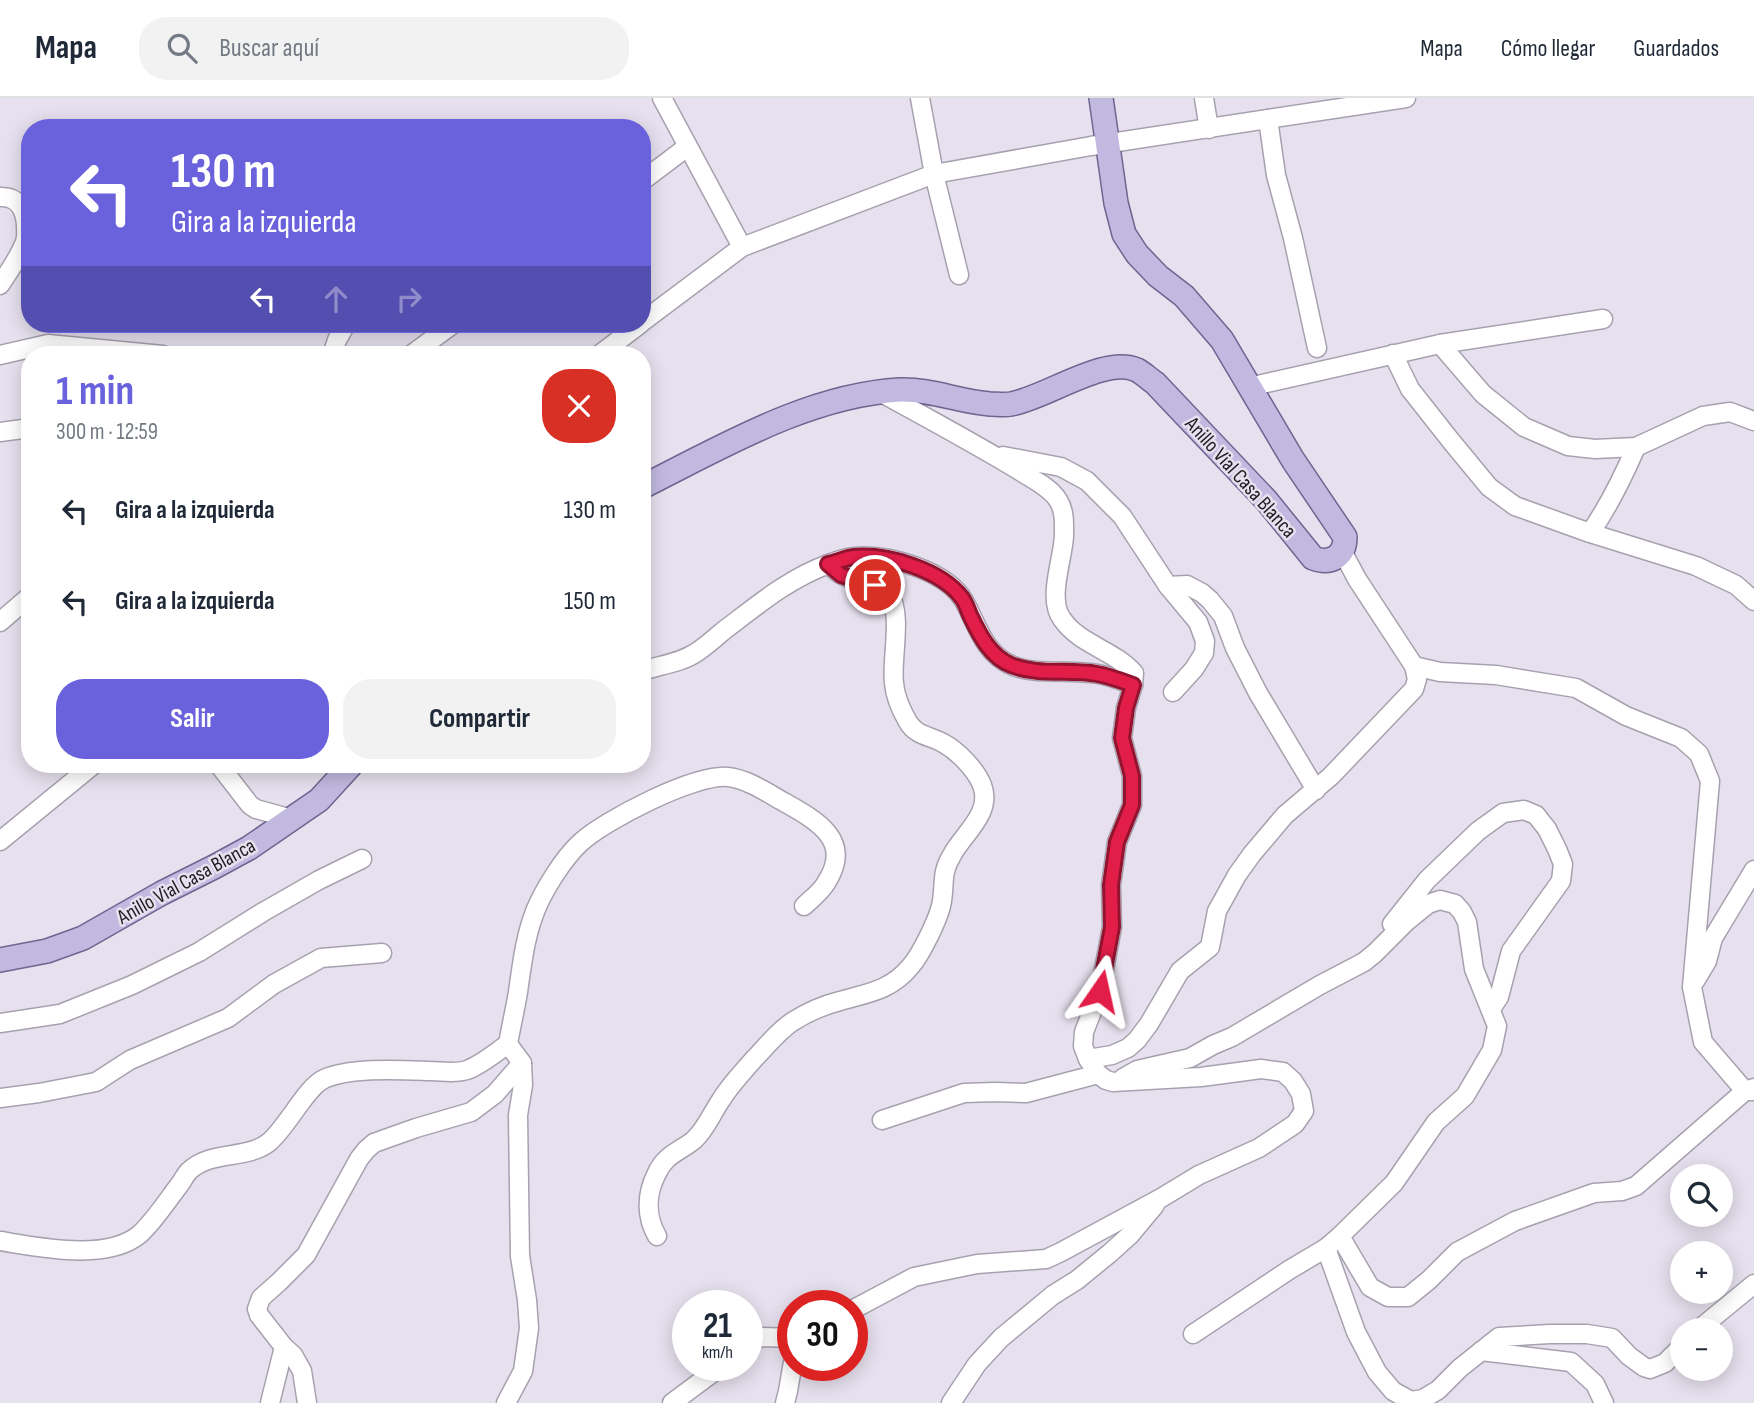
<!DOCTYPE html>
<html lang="es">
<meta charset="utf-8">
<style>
body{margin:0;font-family:"Sofia Sans Condensed",sans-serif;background:#f2f2f3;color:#1f2937;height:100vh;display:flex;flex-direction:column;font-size:26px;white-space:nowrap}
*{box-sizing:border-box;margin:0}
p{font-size:23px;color:#747a83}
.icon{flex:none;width:38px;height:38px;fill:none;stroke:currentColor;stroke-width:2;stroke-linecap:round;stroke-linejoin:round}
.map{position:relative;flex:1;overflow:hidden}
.panel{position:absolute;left:21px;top:248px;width:630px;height:427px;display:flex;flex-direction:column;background:#fff;border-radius:28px;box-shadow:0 4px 18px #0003}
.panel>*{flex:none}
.guide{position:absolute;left:21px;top:21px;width:630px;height:214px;border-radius:28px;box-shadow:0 4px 18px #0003;background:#6a62dc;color:#fff;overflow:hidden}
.tools{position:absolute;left:1670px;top:1066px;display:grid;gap:14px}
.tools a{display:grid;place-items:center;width:63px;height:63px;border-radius:50%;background:#fff;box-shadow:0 4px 18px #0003;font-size:35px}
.speed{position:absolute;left:672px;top:1192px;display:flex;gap:14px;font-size:35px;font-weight:700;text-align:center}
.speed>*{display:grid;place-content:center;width:91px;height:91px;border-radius:50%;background:#fff;box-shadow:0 4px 18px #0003;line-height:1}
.speed small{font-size:18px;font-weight:400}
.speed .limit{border:10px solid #d22;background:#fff;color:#111}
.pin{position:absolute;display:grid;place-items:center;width:60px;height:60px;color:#fff;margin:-30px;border:4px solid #fff;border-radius:50%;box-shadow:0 2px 7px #0007}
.me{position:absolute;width:77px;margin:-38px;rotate:11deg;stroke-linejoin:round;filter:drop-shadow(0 0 5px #0008)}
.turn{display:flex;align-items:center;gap:24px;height:147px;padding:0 35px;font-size:32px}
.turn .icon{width:91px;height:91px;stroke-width:2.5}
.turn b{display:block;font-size:49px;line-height:60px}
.lanes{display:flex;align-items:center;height:66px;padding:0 35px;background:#0003;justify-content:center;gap:35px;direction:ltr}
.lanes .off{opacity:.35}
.round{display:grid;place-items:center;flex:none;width:74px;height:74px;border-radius:28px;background:#f2f2f3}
.headline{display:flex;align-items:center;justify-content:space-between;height:119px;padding:0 35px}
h1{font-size:42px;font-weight:700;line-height:52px;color:#6a62dc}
.cta{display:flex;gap:14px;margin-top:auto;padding:14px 35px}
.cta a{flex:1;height:80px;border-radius:28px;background:#6a62dc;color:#fff;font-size:28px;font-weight:700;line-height:80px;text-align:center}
.cta a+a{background:#f2f2f3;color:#1f2937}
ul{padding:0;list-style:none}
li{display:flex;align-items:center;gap:21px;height:91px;padding:0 35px}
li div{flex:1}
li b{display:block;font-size:26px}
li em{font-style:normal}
header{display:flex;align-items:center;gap:42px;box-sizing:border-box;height:98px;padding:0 35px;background:#fff;border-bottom:2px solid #e0e1e3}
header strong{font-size:33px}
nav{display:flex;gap:38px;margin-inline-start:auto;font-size:24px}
.search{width:490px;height:63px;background:#f2f2f3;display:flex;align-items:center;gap:18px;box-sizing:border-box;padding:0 24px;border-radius:28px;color:#747a83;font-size:26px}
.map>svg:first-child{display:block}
</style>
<header>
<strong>Mapa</strong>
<div class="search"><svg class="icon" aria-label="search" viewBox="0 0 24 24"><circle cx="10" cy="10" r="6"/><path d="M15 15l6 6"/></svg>Buscar aquí</div>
<nav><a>Mapa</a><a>Cómo llegar</a><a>Guardados</a></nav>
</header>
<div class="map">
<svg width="1754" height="1305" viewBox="0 0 1754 1305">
<rect width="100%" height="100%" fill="#e7e1ef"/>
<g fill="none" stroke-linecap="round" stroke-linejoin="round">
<!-- minor casing -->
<g stroke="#a7a1af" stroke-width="21">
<g id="minor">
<path d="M662,0L742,149"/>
<path d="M920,0L934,76L959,177"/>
<path d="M1204,0L1209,31"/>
<path d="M1268,21L1276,77L1293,140L1317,250"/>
<path d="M642,83L687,49"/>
<path d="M0,99C18,98 25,111 26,127C26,133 27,138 25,144C19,160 9,173 0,187"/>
<path d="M642,224L742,149L934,76L1091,48L1406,0"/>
<path d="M1440,246L1483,296L1524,329L1568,348L1595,351L1636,349L1703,318L1730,314L1754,323"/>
<path d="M1393,256L1410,291L1451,343L1489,389L1515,408L1590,435L1696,468L1736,487L1754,503"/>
<path d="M0,257L48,246L163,257"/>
<path d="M332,257L337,242L346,226"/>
<path d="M411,257L453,226"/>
<path d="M599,257L640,226"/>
<path d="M1249,289L1440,246L1603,221"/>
<path d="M0,334L30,330"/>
<path d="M1003,358L1061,369L1087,383L1122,418L1168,488L1198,524L1205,543L1204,555L1194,571L1173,594"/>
<path d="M1590,435C1609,408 1623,379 1636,349"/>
<path d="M1342,453L1357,481L1414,568L1440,574L1496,577L1576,590L1626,618L1681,640L1699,656L1710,683L1692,889L1703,944L1745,993L1754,990"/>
<path d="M1168,488L1187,487L1202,495L1210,502L1223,518L1235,550L1258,595L1316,692"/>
<path d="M0,524L30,498"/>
<path d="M642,573C660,567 681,565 697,554C706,548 714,541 722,534C755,509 789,480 829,466C836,463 846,460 855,459C887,456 946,472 964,503C977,526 983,553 1009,566C1032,578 1071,571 1098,576C1110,578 1122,583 1133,587"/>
<path d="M219,667L250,707L256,711L292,721"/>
<path d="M0,743L93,667"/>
<path d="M1392,826L1427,782L1478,733L1503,715L1524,712L1536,717L1547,731L1557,751L1563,766L1561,783L1511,853L1499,899L1491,911"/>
<path d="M1695,883L1707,863L1713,840L1754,772"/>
<path d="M0,925L60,916L132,887L199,854L263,814L319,782L362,761"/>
<path d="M1088,961L1112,957L1128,950L1137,942L1149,926L1180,873L1210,849L1217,813L1237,777L1252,756L1285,717L1331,678L1414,591L1417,581L1414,568"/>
<path d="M1123,980L1137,972L1190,960L1213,947L1232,939L1320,887L1364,864L1375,855L1407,823L1428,806L1440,802L1455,806L1462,814L1467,824L1474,871L1497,928L1492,952L1465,998L1436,1024L1394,1085L1340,1138L1326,1150L1289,1172L1193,1236"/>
<path d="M0,1000L39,995L96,984L130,962L228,920L274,886L321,860L382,855"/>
<path d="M882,1022L964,995L995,994L1026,995L1098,976"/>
<path d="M657,1138C646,1119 646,1097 656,1077C664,1057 679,1054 694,1042C706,1031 712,1015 721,1002C730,987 742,975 754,961C766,949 777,934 792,924C806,915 824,907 840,903C867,895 890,893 910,869C921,857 940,818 942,803C945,784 941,775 952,757C963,736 993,715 982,687C976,672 958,653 943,645C931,638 916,638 908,624C901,612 895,598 894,585C891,561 903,516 889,496C879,482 854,485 840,476C836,473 832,469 828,466"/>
<path d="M1340,1138L1370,1189L1388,1199H1408L1429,1182L1457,1154L1515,1123L1594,1095L1622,1093L1636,1088L1745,993H1754"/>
<path d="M0,1143C39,1149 107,1164 140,1136C155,1122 167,1103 180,1086C183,1082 185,1077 189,1073C211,1052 245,1062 268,1045C287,1030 306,989 324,981C350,969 401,972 430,973C441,973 456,976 467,972C481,967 495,955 508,946"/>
<path d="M1326,1150L1356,1234L1377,1274L1393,1293L1411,1303L1423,1301L1438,1292L1460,1270L1499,1239L1550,1236H1587L1612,1240L1629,1258L1644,1269L1650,1271L1665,1265L1682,1248"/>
<path d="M852,1212L914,1179L977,1166L1046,1161L1061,1154L1161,1100L1199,1077L1259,1050L1295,1026L1304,1013L1301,996L1293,983L1283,974L1261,971L1201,979L1113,984L1106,982L1098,976L1088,961L1083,948L1084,934L1100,893L1112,829L1111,787L1117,744L1132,707V678L1122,640L1126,610L1133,587L1134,575C1114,552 1080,547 1062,521C1047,501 1063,461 1064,438C1064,425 1065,413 1058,402C1050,389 1032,381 1020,373C974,345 927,320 880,294"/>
<path d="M1698,1232L1754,1186"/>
<path d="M747,1244L762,1239L793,1240"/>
<path d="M1481,1253L1571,1264L1595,1286L1604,1305"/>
<path d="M270,1305L284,1249"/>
<path d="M307,1305L302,1273L293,1257L284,1249L259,1217L257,1211L261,1200L279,1184L306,1157L359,1061L366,1052L374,1045L416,1030L471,1014L495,996L522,965"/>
<path d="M506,1305L523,1273L529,1230L527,1202L520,1158L518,1017L523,987L522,965L508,946C511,929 515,912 518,894C522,866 525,838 536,811C545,790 563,761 580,745C605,722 694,676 728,679C747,681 766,694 782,703C816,722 854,742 826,785C821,794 811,801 804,808"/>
<path d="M672,1305L723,1267"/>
<path d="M785,1305L788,1293L793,1264"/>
<path d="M951,1305L977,1266L1001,1240L1053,1197L1077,1182L1110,1155L1130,1137L1155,1107"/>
</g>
</g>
<!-- major casing -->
<g stroke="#6f6490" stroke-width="26">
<g id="major">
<path d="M642,389C722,349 809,297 900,292C931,291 960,304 990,306C997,306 1004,307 1011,306C1046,300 1105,257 1137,272C1143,275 1149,281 1155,285L1266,402L1313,460C1331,467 1345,458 1345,439L1293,362L1222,242L1184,198L1158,178L1137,156L1124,136L1116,105L1101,0"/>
<path d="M0,862L47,853L83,840L162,795L214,769L249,750L319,702L351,667"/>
</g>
</g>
<!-- minor -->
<use href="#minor" stroke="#fff" stroke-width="18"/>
<!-- major -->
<use href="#major" stroke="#c2b9e0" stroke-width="23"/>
</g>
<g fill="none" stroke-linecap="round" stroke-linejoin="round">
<!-- route casing -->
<g stroke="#92132f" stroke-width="18">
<path id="route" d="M875,487L841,477L828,466C837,464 846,460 854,459C888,456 941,472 962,500C966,505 968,513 971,519C980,538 991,559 1011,567C1038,578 1069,571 1097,576C1109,578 1122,583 1133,587L1126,610L1122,640L1132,678V707L1117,744L1111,787L1112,829L1100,893"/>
</g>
<!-- route -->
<use href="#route" stroke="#e11d48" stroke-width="12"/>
</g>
<g text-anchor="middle" stroke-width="5" stroke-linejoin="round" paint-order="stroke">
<!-- street labels -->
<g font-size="21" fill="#1f1d22" stroke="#e7e1ef">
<text transform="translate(1241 379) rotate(48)" y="7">Anillo Vial Casa Blanca</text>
<text transform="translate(186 783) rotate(-29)" y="7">Anillo Vial Casa Blanca</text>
</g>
</g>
</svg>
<div class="tools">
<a><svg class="icon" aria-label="search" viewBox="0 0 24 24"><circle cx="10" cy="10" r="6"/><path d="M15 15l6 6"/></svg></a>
<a>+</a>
<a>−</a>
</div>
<div class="speed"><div>21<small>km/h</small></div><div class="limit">30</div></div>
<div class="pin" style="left:875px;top:487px;background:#d93025"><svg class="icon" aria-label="arrive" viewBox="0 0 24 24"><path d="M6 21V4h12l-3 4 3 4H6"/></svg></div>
<svg class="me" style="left:1100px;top:893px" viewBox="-20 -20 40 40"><path d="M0-17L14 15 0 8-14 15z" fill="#e11d48" stroke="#fff" stroke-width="4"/></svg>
<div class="guide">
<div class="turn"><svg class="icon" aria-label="left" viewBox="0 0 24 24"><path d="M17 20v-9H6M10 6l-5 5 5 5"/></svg><div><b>130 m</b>Gira a la izquierda</div></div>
<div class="lanes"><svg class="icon" aria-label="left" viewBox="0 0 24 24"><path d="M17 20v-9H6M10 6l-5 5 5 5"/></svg><svg class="icon off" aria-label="ahead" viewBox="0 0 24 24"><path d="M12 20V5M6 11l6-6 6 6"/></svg><svg class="icon off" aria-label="right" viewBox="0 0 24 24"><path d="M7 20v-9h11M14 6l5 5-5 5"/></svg></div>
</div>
<section class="panel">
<div class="headline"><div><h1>1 min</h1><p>300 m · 12:59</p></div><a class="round" style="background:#d93025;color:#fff"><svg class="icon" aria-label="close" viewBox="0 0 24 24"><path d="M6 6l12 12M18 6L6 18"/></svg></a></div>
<ul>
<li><svg class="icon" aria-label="left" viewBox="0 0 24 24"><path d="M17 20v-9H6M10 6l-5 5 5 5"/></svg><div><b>Gira a la izquierda</b></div><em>130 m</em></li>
<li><svg class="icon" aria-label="left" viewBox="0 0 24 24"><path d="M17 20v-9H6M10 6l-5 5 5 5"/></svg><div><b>Gira a la izquierda</b></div><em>150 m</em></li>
</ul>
<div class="cta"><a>Salir</a><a>Compartir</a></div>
</section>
</div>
